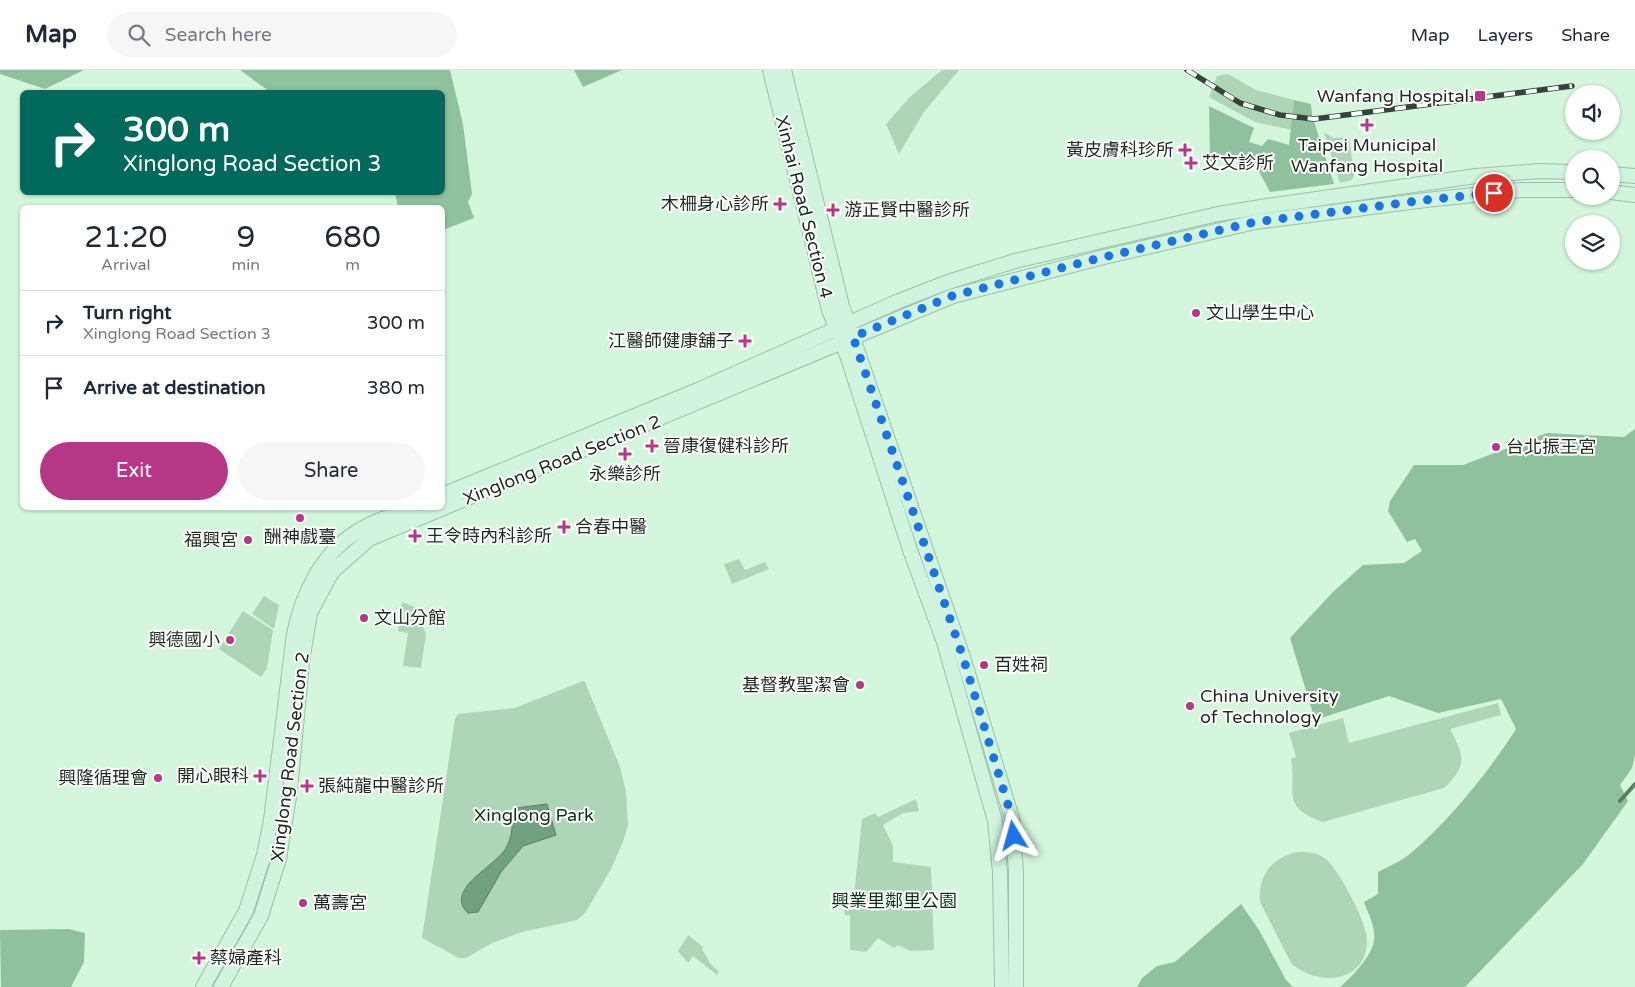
<!DOCTYPE html>
<meta charset="utf-8">
<style>
body{margin:0;font-family:"Varela Round","Noto Sans TC",sans-serif;background:#f6f6f7;color:#1f2937;height:100vh;display:flex;flex-direction:column;font-size:19px;white-space:nowrap}
*{box-sizing:border-box;margin:0}
p{font-size:16px;color:#747a83}
.icon{flex:none;width:28px;height:28px;fill:none;stroke:currentColor;stroke-width:2;stroke-linecap:round;stroke-linejoin:round}
.map{position:relative;flex:1;overflow:hidden}
.drawer{position:absolute;left:20px;top:135px;width:425px;height:305px;display:flex;flex-direction:column;background:#fff;border-radius:8px;box-shadow:0 1px 4px #0004}
.drawer>*{flex:none}
.hud{position:absolute;left:20px;top:20px;width:425px;height:105px;border-radius:8px;box-shadow:0 1px 4px #0004;background:#00695c;color:#fff;overflow:hidden}
.controls{position:absolute;left:1565px;top:15px;display:grid;gap:10px}
.controls a{display:grid;place-items:center;width:55px;height:55px;border-radius:50%;background:#fff;box-shadow:0 1px 4px #0004;font-size:25px}
.pin{position:absolute;display:grid;place-items:center;width:42px;height:42px;color:#fff;margin:-21px;border:2px solid #fff;border-radius:50%;box-shadow:0 1px 5px #0007}
.me{position:absolute;width:55px;margin:-28px;rotate:352deg;stroke-linejoin:round;filter:drop-shadow(0 0 4px #0008)}
.turn{display:flex;align-items:center;gap:18px;height:105px;padding:0 20px;font-size:22px}
.turn .icon{width:65px;height:65px;stroke-width:2.5}
.turn b{display:block;font-size:35px;line-height:42px}
.eta{display:flex;justify-content:space-evenly;align-items:center;height:85px;text-align:center}
.eta b{font-size:30px;font-weight:600;line-height:35px}
.primary-button{display:flex;gap:10px;margin-top:auto;padding:10px 20px}
.primary-button a{flex:1;height:58px;border-radius:30px;background:#b63785;color:#fff;font-size:20px;font-weight:600;line-height:58px;text-align:center}
.primary-button a+a{background:#f6f6f7;color:#1f2937}
ul{padding:0;list-style:none}
li{display:flex;align-items:center;gap:15px;height:65px;padding:0 20px;border-top:1px solid #e0e1e3}
li div{flex:1}
li b{display:block;font-size:19px}
li em{font-style:normal}
header{display:flex;align-items:center;gap:30px;box-sizing:border-box;height:70px;padding:0 25px;background:#fff;border-bottom:1px solid #e0e1e3}
header strong{font-size:24px}
nav{display:flex;gap:28px;margin-inline-start:auto;font-size:18px}
.search{width:350px;height:45px;background:#f6f6f7;display:flex;align-items:center;gap:12px;box-sizing:border-box;padding:0 18px;border-radius:28px;color:#747a83;font-size:19px}
.map>svg:first-child{display:block}
</style>
<header>
<strong>Map</strong>
<div class="search"><svg class="icon" aria-label="search" viewBox="0 0 24 24"><circle cx="10" cy="10" r="6"/><path d="M15 15l6 6"/></svg>Search here</div>
<nav><a>Map</a><a>Layers</a><a>Share</a></nav>
</header>
<div class="map">
<svg width="1635" height="917" viewBox="0 0 1635 917">
<rect width="100%" height="100%" fill="#d4f6dc"/>
<!-- green -->
<g fill="#aed5b8">
<path d="M942,0H959L924,42L899,84L886,54L910,27Z"/>
<path d="M1228,4L1256,20L1294,30L1292,60L1255,52L1209,27L1217,6Z"/>
<path d="M1324,62L1333,68L1349,67L1354,105L1352,110L1340,113Z"/>
<path d="M739,489L745,500L765,492L769,499L732,514L724,494Z"/>
<path d="M264,526L279,535L274,559L252,544Z"/>
<path d="M402,532L415,537L426,564L421,598L403,596L408,563L398,561Z"/>
<path d="M243,541L273,560L267,598L261,607L219,579Z"/>
<path d="M583,611L585,612L620,697L626,722L628,755L623,772L611,799L585,843L577,850L522,862L492,873L466,888H459L422,868L455,649L458,644L515,638Z"/>
<path d="M1498,633L1501,645L1450,659C1464,685 1468,696 1444,718L1323,752C1279,736 1297,721 1291,689L1296,687L1289,663L1343,648L1349,673Z"/>
<path d="M916,729L919,741L903,743L883,755L893,776V792L931,797L934,880L910,881L898,875L894,878L878,868L866,882L850,880V845H845L844,836L853,835L862,749L875,743L878,747Z"/>
<path d="M1297,782C1307,781 1318,783 1326,789C1339,800 1368,854 1367,871C1366,914 1317,917 1291,893L1260,832C1258,806 1271,788 1297,782Z"/>
<path d="M688,865L703,877L702,879L710,893L719,902L717,905L693,886L688,893L678,881Z"/>
</g>
<!-- forest -->
<g fill="#90c19d">
<path d="M0,0H84L45,19L0,4Z"/>
<path d="M240,0H450L463,54L472,124L468,132L474,148L443,160L442,138L398,137L395,123L442,122V22H270Z"/>
<path d="M574,0H622L583,17Z"/>
<path d="M1294,30L1311,34L1312,45L1334,114L1270,122L1252,88L1210,91L1209,36L1254,58L1249,72L1262,76L1268,69L1289,75Z"/>
<path d="M1635,359V685L1632,698L1620,715L1628,731L1583,794L1465,917H1340C1351,908 1373,885 1374,870C1376,857 1368,843 1364,832L1378,824V802C1389,796 1402,791 1411,783C1449,751 1490,700 1516,659L1501,629L1438,643L1389,626L1315,650L1290,568L1333,522L1363,495L1404,493L1422,481L1415,469L1407,472L1388,441L1390,431L1414,395H1463L1547,363L1624,367Z"/>
<path d="M1241,834L1259,860L1286,910L1293,917H1137L1142,908L1157,896L1175,892Z"/>
<path d="M69,859L85,863L84,892L71,917H1L0,860Z"/>
</g>
<!-- water -->
<path fill="#71a17f" stroke="#587e63" d="M547,734L556,765L523,776L501,802L478,842L468,843C443,820 496,796 506,778C513,766 512,755 513,741L516,738Z"/>
<g fill="none" stroke-linecap="round" stroke-linejoin="round">
<!-- stream -->
<path stroke="#587e63" stroke-width="4" d="M1620,731L1635,714"/>
<!-- secondary casing -->
<g stroke="#9ebfa6" stroke-width="16">
<g id="secondary">
<path d="M770,0L829,240L848,288L910,480L944,572L995,751L1000,802L1002,917"/>
<path d="M784,0L842,236L963,587L1012,748L1016,802V917"/>
<path d="M1611,104L1635,106"/>
<path d="M1611,122L1635,125"/>
<path d="M442,425L698,320L899,231L948,212L1015,191L1218,144L1267,136L1476,106L1539,101L1574,102"/>
<path d="M203,917L246,841L264,785L271,750L294,564C302,524 321,485 356,462C373,451 394,445 412,438"/>
<path d="M221,917L261,846L279,789L290,721L302,592L310,543L332,502L369,469L953,226L1104,187L1255,152L1426,130L1521,120H1574"/>
</g>
</g>
<!-- secondary -->
<use href="#secondary" stroke="#d0f4dd" stroke-width="14"/>
<!-- rail casing -->
<g stroke="#354438" stroke-width="5.5">
<path id="rail" d="M1187,0L1240,33L1280,45L1314,49L1572,16"/>
</g>
<!-- rail -->
<use href="#rail" stroke="#fff" stroke-width="4" stroke-dasharray="11" stroke-linecap="butt"/>
</g>
<g fill="none" stroke-linecap="round" stroke-linejoin="round">
<!-- route -->
<path stroke="#1a73e8" stroke-width="9" stroke-dasharray="0 16.2" d="M1014,766L1012,748L963,587L853,267L952,226L1104,187L1255,152L1426,130L1494,123"/>
</g>
<!-- markers -->
<g fill="#b63785" stroke="#fff" stroke-width="2">
<rect x="1474" y="20" width="12" height="12" rx="2.5"/>
<path d="M1364.5 47.5h5v5h5v5h-5v5h-5v-5h-5v-5h5z"/>
<path d="M1182.5 72.5h5v5h5v5h-5v5h-5v-5h-5v-5h5z"/>
<path d="M1188.5 85.5h5v5h5v5h-5v5h-5v-5h-5v-5h5z"/>
<path d="M777.5 126.5h5v5h5v5h-5v5h-5v-5h-5v-5h5z"/>
<path d="M830.5 132.5h5v5h5v5h-5v5h-5v-5h-5v-5h5z"/>
<circle cx="1196" cy="243" r="5"/>
<path d="M742.5 263.5h5v5h5v5h-5v5h-5v-5h-5v-5h5z"/>
<path d="M649.5 368.5h5v5h5v5h-5v5h-5v-5h-5v-5h5z"/>
<circle cx="1496" cy="377" r="5"/>
<path d="M622.5 376.5h5v5h5v5h-5v5h-5v-5h-5v-5h5z"/>
<circle cx="300" cy="448" r="5"/>
<path d="M561.5 449.5h5v5h5v5h-5v5h-5v-5h-5v-5h5z"/>
<path d="M412.5 458.5h5v5h5v5h-5v5h-5v-5h-5v-5h5z"/>
<circle cx="248" cy="470" r="5"/>
<circle cx="364" cy="548" r="5"/>
<circle cx="230" cy="570" r="5"/>
<circle cx="984" cy="595" r="5"/>
<circle cx="860" cy="615" r="5"/>
<circle cx="1190" cy="636" r="5"/>
<path d="M257.5 698.5h5v5h5v5h-5v5h-5v-5h-5v-5h5z"/>
<circle cx="158" cy="708" r="5"/>
<path d="M304.5 708.5h5v5h5v5h-5v5h-5v-5h-5v-5h5z"/>
<circle cx="303" cy="833" r="5"/>
<path d="M196.5 880.5h5v5h5v5h-5v5h-5v-5h-5v-5h5z"/>
</g>
<g text-anchor="middle" stroke-width="4" stroke-linejoin="round" paint-order="stroke">
<!-- poi labels -->
<g font-size="18" fill="#1e2b21" stroke="#fff" text-anchor="start">
<text x="1469" y="32" text-anchor="end">Wanfang Hospital</text>
<text x="1367" y="81" text-anchor="middle">Taipei Municipal<tspan x="1367" dy="21">Wanfang Hospital</tspan></text>
<text x="1174" y="86" text-anchor="end">黃皮膚科珍所</text>
<text x="1202" y="99">艾文診所</text>
<text x="769" y="140" text-anchor="end">木柵身心診所</text>
<text x="844" y="146">游正賢中醫診所</text>
<text x="1206" y="249">文山學生中心</text>
<text x="734" y="277" text-anchor="end">江醫師健康舖子</text>
<text x="663" y="382">晉康復健科診所</text>
<text x="1506" y="383">台北振王宮</text>
<text x="625" y="410" text-anchor="middle">永樂診所</text>
<text x="575" y="463">合春中醫</text>
<text x="426" y="472">王令時內科診所</text>
<text x="300" y="473" text-anchor="middle">酬神戲臺</text>
<text x="238" y="476" text-anchor="end">福興宮</text>
<text x="374" y="554">文山分館</text>
<text x="220" y="576" text-anchor="end">興德國小</text>
<text x="994" y="601">百姓祠</text>
<text x="850" y="621" text-anchor="end">基督教聖潔會</text>
<text x="1200" y="632">China University<tspan x="1200" dy="21">of Technology</tspan></text>
<text x="249" y="712" text-anchor="end">開心眼科</text>
<text x="148" y="714" text-anchor="end">興隆循理會</text>
<text x="318" y="722">張純龍中醫診所</text>
<text x="313" y="839">萬壽宮</text>
<text x="210" y="894">蔡婦產科</text>
</g>
<!-- street labels -->
<g font-size="18" fill="#1e2b21" stroke="#fff">
<text transform="translate(804 137) rotate(76)" y="6">Xinhai Road Section 4</text>
<text transform="translate(562 390) rotate(-22)" y="6">Xinglong Road Section 2</text>
<text transform="translate(290 687) rotate(-83)" y="6">Xinglong Road Section 2</text>
</g>
<!-- park labels -->
<g font-size="18" fill="#0c321a" stroke="#fff">
<text x="534" y="751">Xinglong Park</text>
<text x="894" y="837">興業里鄰里公園</text>
</g>
</g>
</svg>
<div class="controls">
<a><svg class="icon" aria-label="sound" viewBox="0 0 24 24"><path d="M4 9h4l5-4v14l-5-4H4zM17 9q2 3 0 6"/></svg></a>
<a><svg class="icon" aria-label="search" viewBox="0 0 24 24"><circle cx="10" cy="10" r="6"/><path d="M15 15l6 6"/></svg></a>
<a><svg class="icon" aria-label="layers" viewBox="0 0 24 24"><path d="M12 4l9 5-9 5-9-5zM3 14l9 5 9-5"/></svg></a>
</div>
<div class="pin" style="left:1494px;top:123px;background:#d93025"><svg class="icon" aria-label="arrive" viewBox="0 0 24 24"><path d="M6 21V4h12l-3 4 3 4H6"/></svg></div>
<svg class="me" style="left:1014px;top:766px" viewBox="-20 -20 40 40"><path d="M0-17L14 15 0 8-14 15z" fill="#1a73e8" stroke="#fff" stroke-width="4"/></svg>
<div class="hud">
<div class="turn"><svg class="icon" aria-label="right" viewBox="0 0 24 24"><path d="M7 20v-9h11M14 6l5 5-5 5"/></svg><div><b>300 m</b>Xinglong Road Section 3</div></div>
</div>
<section class="drawer">
<div class="eta">
<div><b>21:20</b><p>Arrival</p></div>
<div><b>9</b><p>min</p></div>
<div><b>680</b><p>m</p></div>
</div>
<ul>
<li><svg class="icon" aria-label="right" viewBox="0 0 24 24"><path d="M7 20v-9h11M14 6l5 5-5 5"/></svg><div><b>Turn right</b><p>Xinglong Road Section 3</p></div><em>300 m</em></li>
<li><svg class="icon" aria-label="arrive" viewBox="0 0 24 24"><path d="M6 21V4h12l-3 4 3 4H6"/></svg><div><b>Arrive at destination</b></div><em>380 m</em></li>
</ul>
<div class="primary-button"><a>Exit</a><a>Share</a></div>
</section>
</div>
